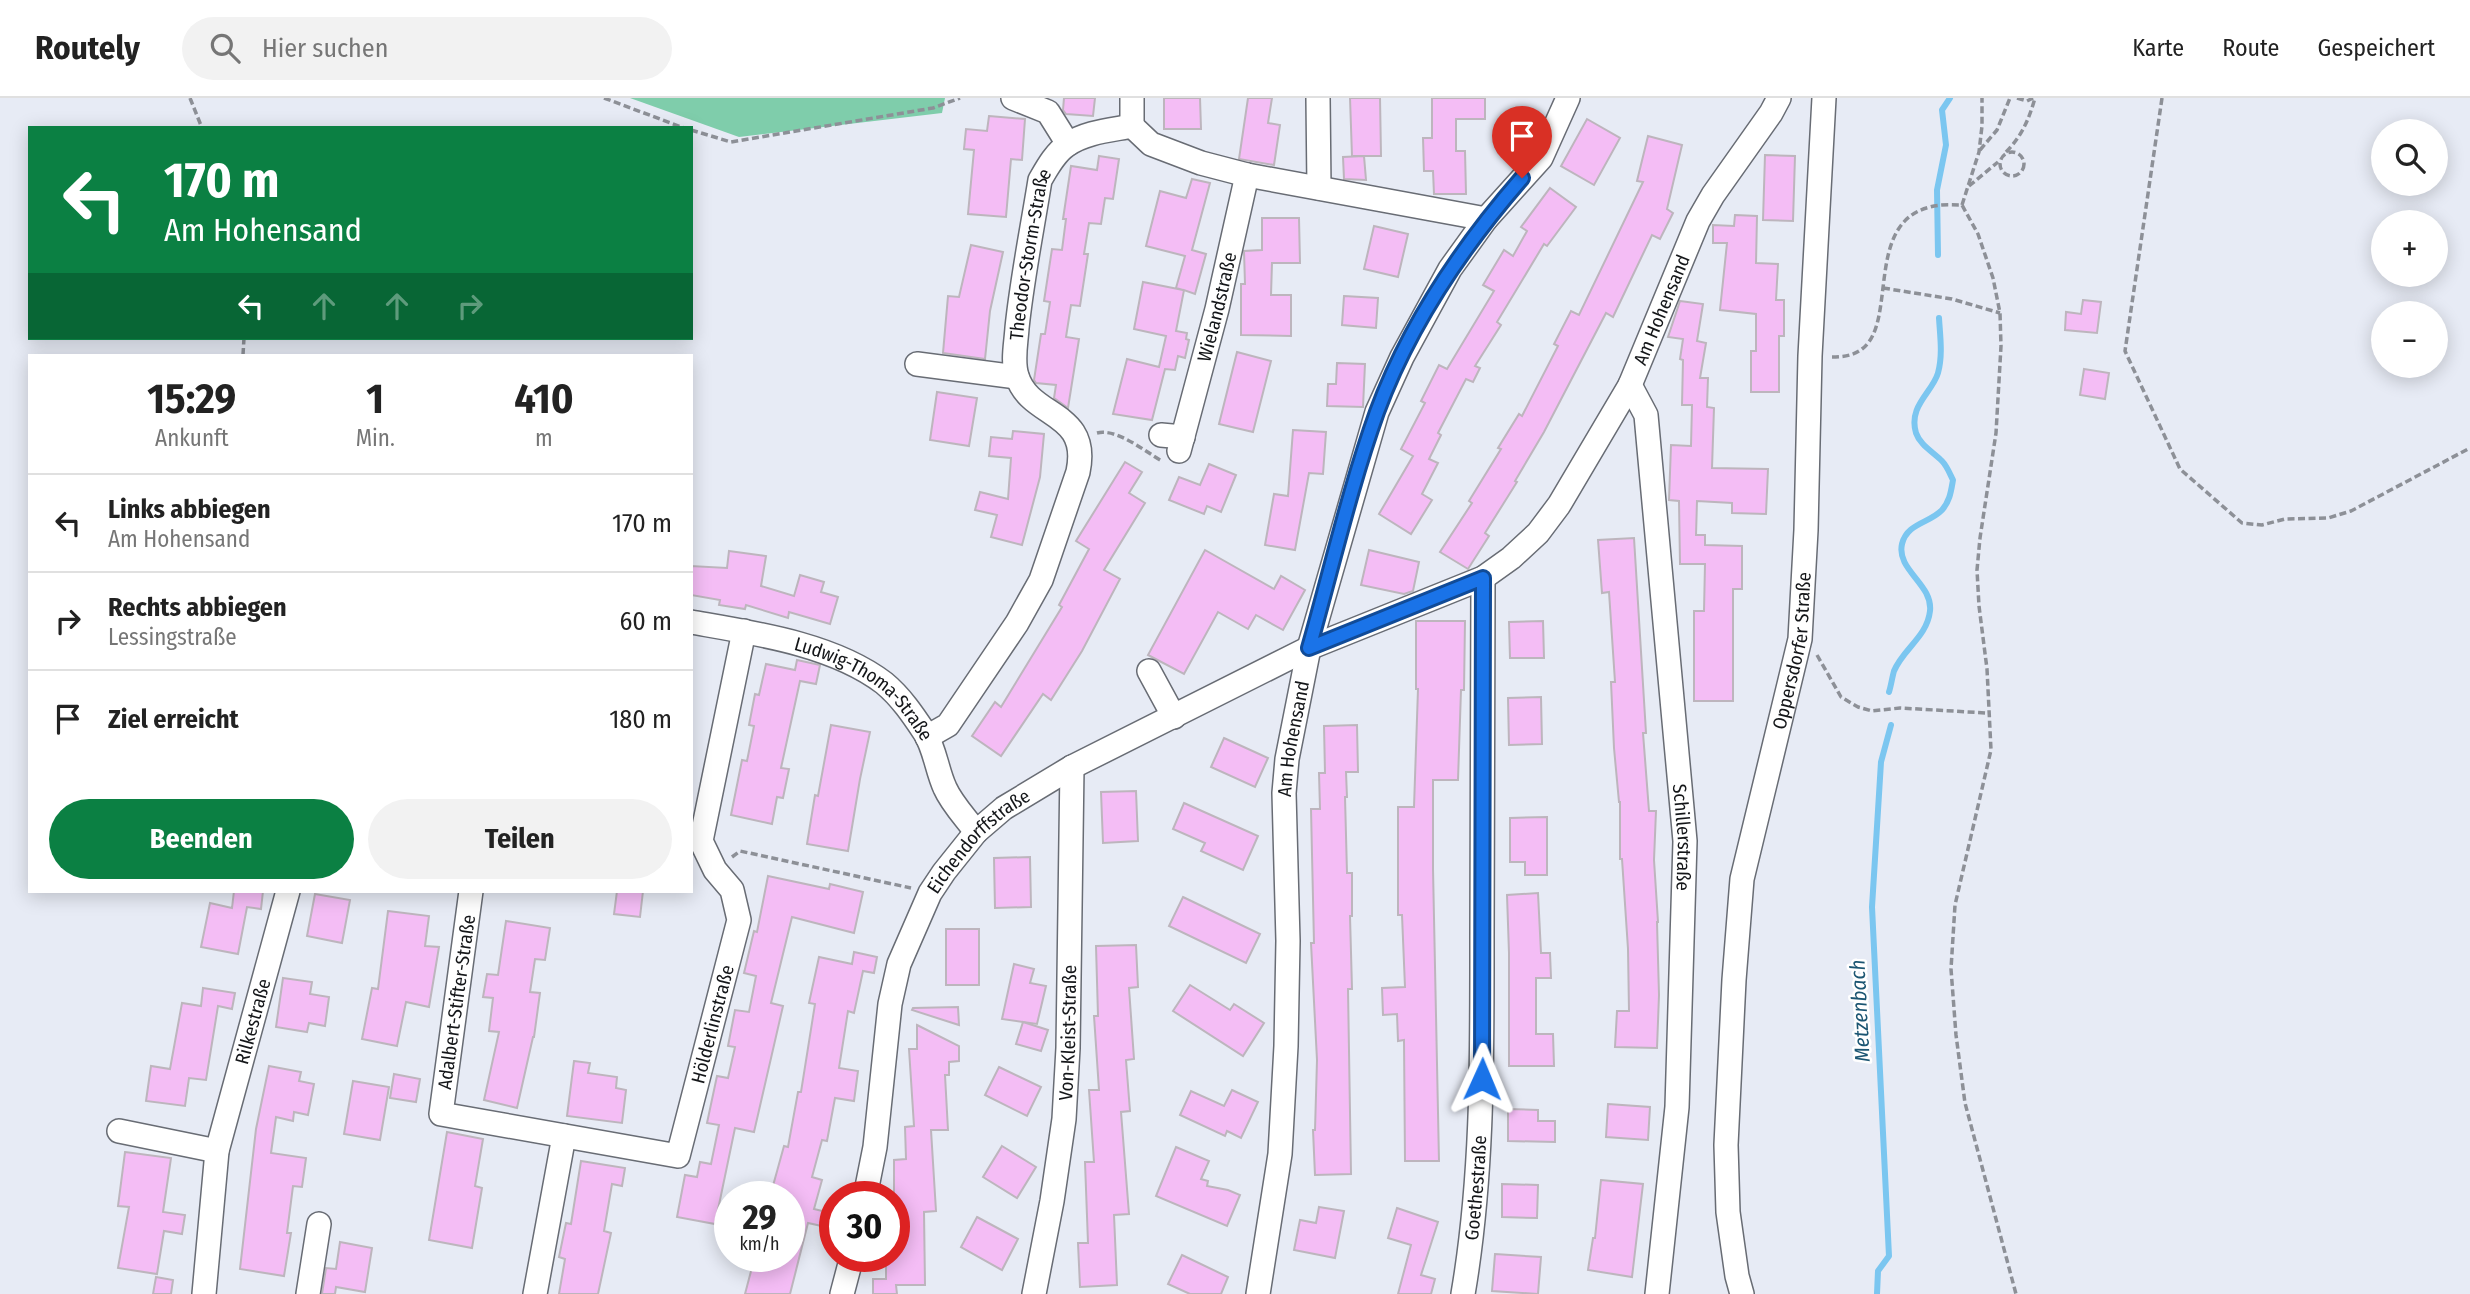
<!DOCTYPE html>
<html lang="de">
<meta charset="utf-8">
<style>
body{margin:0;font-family:"Fira Sans Condensed",sans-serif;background:#f2f2f2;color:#222;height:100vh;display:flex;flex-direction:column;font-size:26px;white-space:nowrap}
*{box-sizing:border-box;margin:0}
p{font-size:23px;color:#767676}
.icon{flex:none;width:38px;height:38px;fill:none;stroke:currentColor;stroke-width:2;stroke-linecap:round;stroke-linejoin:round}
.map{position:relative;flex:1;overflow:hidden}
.side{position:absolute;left:28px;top:256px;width:665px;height:539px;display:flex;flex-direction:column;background:#fff;border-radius:0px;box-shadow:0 4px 18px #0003}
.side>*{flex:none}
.banner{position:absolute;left:28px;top:28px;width:665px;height:214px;border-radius:0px;box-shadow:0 4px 18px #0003;background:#0b8043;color:#fff;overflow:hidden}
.buttons{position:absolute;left:2371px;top:21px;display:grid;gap:14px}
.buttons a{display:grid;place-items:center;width:77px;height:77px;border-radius:50%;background:#fff;box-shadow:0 4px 18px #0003;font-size:35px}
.speed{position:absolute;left:714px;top:1083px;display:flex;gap:14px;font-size:35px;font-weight:700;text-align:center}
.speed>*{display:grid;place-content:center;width:91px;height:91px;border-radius:50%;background:#fff;box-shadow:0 4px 18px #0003;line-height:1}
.speed small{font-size:18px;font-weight:400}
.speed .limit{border:10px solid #d22;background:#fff;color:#111}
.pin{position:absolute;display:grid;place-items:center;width:60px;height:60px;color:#fff;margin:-72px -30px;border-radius:50% 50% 50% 0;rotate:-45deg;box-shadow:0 0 7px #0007}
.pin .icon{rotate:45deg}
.me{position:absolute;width:77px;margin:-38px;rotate:1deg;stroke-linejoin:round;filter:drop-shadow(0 0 5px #0008)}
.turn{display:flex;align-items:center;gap:24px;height:147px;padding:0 21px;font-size:32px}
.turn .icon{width:91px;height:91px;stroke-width:2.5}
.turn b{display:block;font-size:49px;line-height:60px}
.lanes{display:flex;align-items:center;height:66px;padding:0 21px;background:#0003;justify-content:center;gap:35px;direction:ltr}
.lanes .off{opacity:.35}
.eta{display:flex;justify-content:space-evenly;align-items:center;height:119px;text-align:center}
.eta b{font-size:42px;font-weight:700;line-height:49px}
.action{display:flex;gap:14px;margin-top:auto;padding:14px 21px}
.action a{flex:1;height:80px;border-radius:42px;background:#0b8043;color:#fff;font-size:28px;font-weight:700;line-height:80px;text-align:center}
.action a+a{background:#f2f2f2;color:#222}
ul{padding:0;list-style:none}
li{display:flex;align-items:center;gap:21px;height:98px;padding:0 21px;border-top:2px solid #e0e0e0}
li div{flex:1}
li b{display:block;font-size:26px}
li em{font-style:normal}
header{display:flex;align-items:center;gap:42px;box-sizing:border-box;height:98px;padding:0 35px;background:#fff;border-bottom:2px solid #e0e0e0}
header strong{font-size:33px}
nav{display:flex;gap:38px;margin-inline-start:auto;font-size:24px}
.search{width:490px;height:63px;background:#f2f2f2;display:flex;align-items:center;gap:18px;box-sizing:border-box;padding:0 24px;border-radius:38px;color:#767676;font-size:26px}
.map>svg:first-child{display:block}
</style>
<header>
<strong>Routely</strong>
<div class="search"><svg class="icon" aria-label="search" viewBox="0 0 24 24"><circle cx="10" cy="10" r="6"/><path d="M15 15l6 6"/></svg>Hier suchen</div>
<nav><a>Karte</a><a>Route</a><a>Gespeichert</a></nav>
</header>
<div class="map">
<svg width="2470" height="1196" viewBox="0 0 2470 1196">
<rect width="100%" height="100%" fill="#e7ebf5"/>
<!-- green -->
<path fill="#7fcdab" d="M630,0H945L942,15L739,39Z"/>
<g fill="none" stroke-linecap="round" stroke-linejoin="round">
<!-- stream -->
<g stroke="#7bc6f0" stroke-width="6">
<path d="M1938,157L1937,92L1946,47L1942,12L1950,0"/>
<path d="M1889,594C1891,588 1892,580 1894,573C1903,551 1927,539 1930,513C1933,486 1896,472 1902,446C1907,425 1930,425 1942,412C1950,403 1951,393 1953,382C1950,376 1947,368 1942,363C1933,354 1920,347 1916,335C1908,308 1932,295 1938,275C1943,257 1940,237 1939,220"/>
<path d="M1877,1196L1878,1173L1889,1158L1872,809L1881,664L1891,627"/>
</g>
</g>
<!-- building -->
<g fill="#f4bdf5" stroke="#bdb5bd" stroke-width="2">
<path d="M1064,0H1095L1093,18L1066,16L1063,12Z"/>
<path d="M1164,0H1200L1201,31H1164Z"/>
<path d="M1248,0H1272L1268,25L1280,27L1274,67L1239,61Z"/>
<path d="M1350,0H1380L1381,58H1352Z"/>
<path d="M1432,0H1485V21H1456V53H1465L1466,96H1434L1433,73H1424L1423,40H1432Z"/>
<path d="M989,18L1025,21L1022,62L1011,61L1006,119L968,116L974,52L964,51L966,31L987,33Z"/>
<path d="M1587,21L1620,40L1594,87L1561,68Z"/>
<path d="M1648,38L1682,47L1667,111L1673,115L1660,141L1652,137L1613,219L1606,215L1544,334L1515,383L1517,384L1485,435L1489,438L1468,471L1440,454L1472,405L1469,403L1501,351L1498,350L1519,316L1522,318L1558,248L1554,246L1571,213L1579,217L1643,84L1637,83Z"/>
<path d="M1765,57L1795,58L1793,123L1763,122Z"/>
<path d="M1099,58L1119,61L1113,101L1105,100L1101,126L1089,125L1084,156H1088L1080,208L1071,207L1066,239L1079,241L1068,310L1054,300L1056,287L1036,285L1034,282L1041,236H1045L1050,204L1044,203L1052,151L1062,152L1066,121H1063L1071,68L1097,72Z"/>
<path d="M1364,58L1366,82L1344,81L1343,59Z"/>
<path d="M1192,81L1210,85L1192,152L1206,156L1195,196L1184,192L1176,233L1187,235L1186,241L1189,242L1185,260L1178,258L1175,272L1165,271L1152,322L1113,316L1127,261L1159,269L1166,238L1134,231L1143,184L1183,192L1176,190L1185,158L1146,148L1160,93L1186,100Z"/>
<path d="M1550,90L1576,109L1547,148L1544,146L1497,224L1501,227L1475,268L1480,270L1473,284L1466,281L1438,335L1441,337L1429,361L1438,365L1422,396L1432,402L1411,436L1379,416L1413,358L1401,351L1425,305L1421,303L1439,267L1447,271L1494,193L1483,187L1504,152L1513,158L1527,133L1521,129Z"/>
<path d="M1735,117L1757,118L1756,165L1778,166L1776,202H1784V238H1779V294H1751V253H1756V216L1720,212L1727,145H1713V127L1734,128Z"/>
<path d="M1262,120H1299L1300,165H1272L1271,197H1291V238L1241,237V186H1245L1244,153L1262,152Z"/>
<path d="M1374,128L1408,136L1398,179L1364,171Z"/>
<path d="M971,147L1003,154L990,213L985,261L943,255L948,198L959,199Z"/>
<path d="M1344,198L1378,200L1376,230L1342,227Z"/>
<path d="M2083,202L2101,204L2097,235L2065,232L2066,214L2081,216Z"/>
<path d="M1680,203L1703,206L1697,243L1706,245L1700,280H1708L1707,309L1714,310L1712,370L1768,371L1766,416L1732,415V405L1697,403L1696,437H1705V447L1742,448V491H1733V603H1694V513H1704L1705,466H1680L1679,403L1669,402L1671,347L1691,348L1692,307H1682L1683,262L1680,261L1683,241L1668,239Z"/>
<path d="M1237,254L1271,263L1253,334L1219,326Z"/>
<path d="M1337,265L1365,266L1363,309L1327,308L1328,286H1336Z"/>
<path d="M2084,271L2109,275L2105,301L2080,297Z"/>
<path d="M937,294L977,300L969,348L930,342Z"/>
<path d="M1293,332L1326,334L1323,376L1309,375L1295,452L1265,447L1274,396L1288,398Z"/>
<path d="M1013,333L1044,336L1040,379L1022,447L991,439L997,417L975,412L980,394L1008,401L1011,360L989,358L991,339L1012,341Z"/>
<path d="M1125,364L1142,374L1129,395L1145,405L1104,472L1120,481L1082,553L1051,602L1043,596L1001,658L972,638L995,604L1001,609L1062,509L1059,507L1089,451L1076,443Z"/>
<path d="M1209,366L1236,377L1221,414L1207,408L1204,416L1169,402L1179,379L1200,387Z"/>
<path d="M1634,440L1646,635H1643L1649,713H1656L1654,762L1658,824H1657L1659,897L1657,950L1615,949L1617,913H1629L1628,851L1622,761H1620V704H1619L1614,650L1611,584H1615L1609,494L1602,495L1598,442Z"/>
<path d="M1205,452L1274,491L1281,478L1305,492L1283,532L1256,517L1248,531L1218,514L1184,576L1148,557Z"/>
<path d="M1369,452L1419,464L1413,493L1404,496L1361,487Z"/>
<path d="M729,453L766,458L761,488L794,498L800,477L824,484L821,494L838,499L830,526L789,514L788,520L746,507L745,511L719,507L720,502L691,497V468L727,470Z"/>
<path d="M1416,523H1465L1464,592H1461L1458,682H1433V771L1439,1063H1405L1404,942L1398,943L1397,916L1383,917L1382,890L1405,889L1402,817H1398V709H1414L1418,591H1416Z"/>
<path d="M1543,523L1544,560H1510L1509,524Z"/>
<path d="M797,562L820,567L816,586L800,583L781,670L789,671L783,700L777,699L772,726L731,717L742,662L747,663L754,628L749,627L755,596L759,597L766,566L795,572Z"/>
<path d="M1541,599L1542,646L1509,647L1508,600Z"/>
<path d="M831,627L870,634L860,681L848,753L807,746L815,697L818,698Z"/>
<path d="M1357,627L1358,674H1346L1347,699H1345L1347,775H1352V818H1350L1352,891H1348L1351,1076L1315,1077L1313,1032H1315L1317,962L1311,845H1314L1311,711H1320L1319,675H1325L1324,628Z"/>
<path d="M1224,640L1268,660L1255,689L1211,669Z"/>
<path d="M1136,693L1138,743L1103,745L1101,694Z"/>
<path d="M1184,705L1258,738L1243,772L1201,753L1205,745L1173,731Z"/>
<path d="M1547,719V777H1525V764H1510V720Z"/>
<path d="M1030,759L1031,809L995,810L994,760Z"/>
<path d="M768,778L829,791L830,786L863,794L854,835L792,819L771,905L783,908L754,1034L735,1030L715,1126L677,1119L685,1077L697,1079L700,1064L711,1066L719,1027L707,1025L717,978L728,980L735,949L728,948L735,912L749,914L756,878L744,875L754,833L757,834Z"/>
<path d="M234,793H263L261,811L247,809L238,856L201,849L210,805L232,810Z"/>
<path d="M617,793H643L640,819L614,816Z"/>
<path d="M1538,795L1541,855H1550L1551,880H1536V936H1553L1554,968H1509V855L1507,797Z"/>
<path d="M315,796L350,802L342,845L307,838Z"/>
<path d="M1183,799L1260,836L1246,865L1169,828Z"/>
<path d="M388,813L429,818L425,848L439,849L429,909L406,904L397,948L362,941L372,890L378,891Z"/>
<path d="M506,823L550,830L545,862L535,861L530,894L540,895L534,939H533L517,1010L484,1002L499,934L489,933L493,900L483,899L487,876L498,877Z"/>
<rect x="946" y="831" width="33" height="56"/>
<path d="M1136,847L1138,889L1129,890L1134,961L1126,962L1130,1013L1121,1014L1129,1116L1114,1117L1117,1187L1080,1189L1078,1145H1088L1085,1064H1094L1089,992H1099L1094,918H1098L1096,848Z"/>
<path d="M854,854L877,859L874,875L863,873L854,915L848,913L839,970L858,973L854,1003L835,1000L827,1043L822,1042L812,1079L822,1082L814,1111L835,1116V1131L808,1125L790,1196H745L755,1158H789V1099L771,1095L784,1048L788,1049L798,994H801L815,906L809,905L819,859L852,866Z"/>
<path d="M1014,866L1034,871L1030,885L1046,888L1037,926L1002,921Z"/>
<path d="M283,880L312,884L310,896L329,899L325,928L309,925L307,934L276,929Z"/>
<path d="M1190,887L1230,912L1234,906L1264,925L1243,958L1173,913Z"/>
<path d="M203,890L235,895L232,911L218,908L206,982L189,980L185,1008L146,1003L151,968L170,971L182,905L201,908Z"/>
<path d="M958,909L959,927L912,912L913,910Z"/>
<path d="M1023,924L1048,932L1041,953L1016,946Z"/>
<path d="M917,927L959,948V963L949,964V977H945L948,1032H931L936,1113L924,1114L925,1187H896L897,1196H873V1181H886V1158H894V1062L906,1061L905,1029L914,1028L909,951H917Z"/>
<path d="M574,963L590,965L588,975L617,979L616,990L626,992L622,1025L567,1018Z"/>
<path d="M269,968L301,974L299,983L314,986L308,1017L294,1014L293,1023L276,1019L271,1055L306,1060L302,1089L293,1088L287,1135H291L284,1178L240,1171L256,1031Z"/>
<path d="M999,969L1041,989L1027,1018L985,997Z"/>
<path d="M394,976L420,981L416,1004L390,1000Z"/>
<path d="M353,983L389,989L380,1042L344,1036Z"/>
<path d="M1232,992L1258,1004L1241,1040L1227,1033L1225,1038L1180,1017L1191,993L1224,1008Z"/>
<path d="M1608,1006L1650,1009L1648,1042L1606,1039Z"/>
<path d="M1508,1011L1538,1012V1023H1555V1044L1508,1043Z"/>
<path d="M447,1034L483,1041L475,1088L482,1090L472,1150L429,1142Z"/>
<path d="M1002,1048L1036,1069L1017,1100L983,1079Z"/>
<path d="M1176,1049L1209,1063L1201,1081L1208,1083L1207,1088L1228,1092L1240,1097L1227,1128L1156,1098Z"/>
<path d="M125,1054L171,1060L163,1114L185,1117L182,1136L164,1133L157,1176L118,1170L129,1109L118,1108Z"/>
<path d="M581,1063L625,1070L622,1088L612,1086L604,1133L611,1135L598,1196H559L565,1161L559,1159L566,1125L571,1126Z"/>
<path d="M1601,1082L1643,1086L1632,1179L1588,1172L1593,1140H1595Z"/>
<path d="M1502,1086L1538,1087L1537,1120L1502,1119Z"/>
<path d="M1319,1109L1344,1113L1335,1160L1294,1152L1300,1122L1316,1125Z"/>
<path d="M1397,1110L1438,1124L1421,1177L1435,1181L1431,1196H1398L1411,1147L1388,1140Z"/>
<path d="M977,1119L1018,1141L1002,1172L961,1149Z"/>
<path d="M340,1144L372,1150L365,1194L336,1189L335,1196H322L326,1170L336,1171Z"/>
<path d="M1495,1156L1541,1159L1538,1196L1492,1193Z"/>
<path d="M1182,1157L1228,1179L1221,1196H1190L1168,1186Z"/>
<path d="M156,1179L173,1182L171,1196H153Z"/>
</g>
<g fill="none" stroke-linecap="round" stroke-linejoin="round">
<!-- minor casing -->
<g stroke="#686c74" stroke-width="26">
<g id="minor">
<path d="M1013,0L1048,14L1068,46"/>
<path d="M1318,0L1319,90"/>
<path d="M1132,28V0"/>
<path d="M917,266L1017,279"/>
<path id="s1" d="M1630,287L1646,317L1685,743L1677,1009L1657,1196"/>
<path d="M1161,337L1183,339"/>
<path id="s2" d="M1179,353L1217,211L1247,77"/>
<path id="s3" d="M691,524C754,535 833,546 884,585C901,599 913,617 925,635C935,651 937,673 945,690C952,706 966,720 976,734"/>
<path d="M1149,573L1174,619"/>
<path id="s4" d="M927,639L948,627L1017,525L1041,482L1078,374C1091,312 1030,321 1017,278C1012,263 1016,246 1017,230C1022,181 1032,132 1040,82C1047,70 1055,55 1067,47C1085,34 1112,32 1132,28L1151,46L1201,65L1247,77L1486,121"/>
<path id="s5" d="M471,793L441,1016L678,1058L739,822L732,792L715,772L701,743L744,533"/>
<path d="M119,1033L217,1053"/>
<path id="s6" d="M865,1099L875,1049L890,906L899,866L930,795L944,774L976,734L1004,710L1072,669L1309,550L1483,480L1511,460L1538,435L1559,407L1630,287L1698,123L1713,97L1771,15L1779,0"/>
<path id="s7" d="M204,1196L217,1053L288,793"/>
<path d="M308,1196L319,1126"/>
<path d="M535,1196L564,1038"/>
<path d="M842,1196L852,1158"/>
<path id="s8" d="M1034,1196L1052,1103L1064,1021L1068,950L1072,669"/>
<path id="s9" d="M1258,1196L1280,1056L1286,948L1288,843L1284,695L1287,661L1309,550L1377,314L1402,259L1450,171L1486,121L1541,60L1568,0"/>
<path id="s10" d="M1463,1196C1483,1079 1482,960 1482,841C1482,721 1483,601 1483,480"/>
<path id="s11" d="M1742,1196L1737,1178L1728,1114L1726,1047L1734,882L1742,781L1800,541L1806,432L1810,258L1824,0"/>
</g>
</g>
<!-- path -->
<g stroke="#8d9097" stroke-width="3.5" stroke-dasharray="7 3.5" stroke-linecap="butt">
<path d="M190,0L202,30"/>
<path d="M604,0L684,30"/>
<path d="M2017,0L2027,3L2033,0"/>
<path d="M2162,0L2125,253L2180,371L2242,425L2262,427L2285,421L2328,420L2351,413L2470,350"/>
<path d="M691,32L731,44L933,10L960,0"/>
<path d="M1980,52L1997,32L2010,0"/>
<circle cx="2012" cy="66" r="12"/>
<path d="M2006,54C2022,38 2029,21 2035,0"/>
<path d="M1969,88L1998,64"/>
<path d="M1962,107L1979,54L1982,28V0"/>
<path d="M1883,190L1952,201L2000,215"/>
<path d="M243,257L244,240"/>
<path d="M1832,259C1842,259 1853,258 1862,251C1898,224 1864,125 1930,109C1940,106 1952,107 1962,107L1978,136L1993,180L2000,215L2001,248L1996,335L1980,440L1977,472L1979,508L1987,571L1991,652L1955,807L1951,871L1956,937L1965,1005L2016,1196"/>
<path d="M1097,335C1117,330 1144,353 1162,363"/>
<path d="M1817,557L1841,599L1858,609L1872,613L1900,610L1987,615"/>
<path d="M732,759L740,753L911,790"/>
</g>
<!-- minor -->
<use href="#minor" stroke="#fff" stroke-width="23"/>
</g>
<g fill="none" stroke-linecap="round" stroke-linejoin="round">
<!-- route casing -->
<g stroke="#114b97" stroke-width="18">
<path id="route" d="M1482,981L1483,480L1309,550C1331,473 1350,389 1377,314C1409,227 1462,149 1522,80"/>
</g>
<!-- route -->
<use href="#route" stroke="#1a73e8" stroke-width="12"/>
</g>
<g text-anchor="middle" stroke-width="5" stroke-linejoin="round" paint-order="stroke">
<!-- street labels -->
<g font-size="19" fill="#141619" stroke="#fff">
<text dy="7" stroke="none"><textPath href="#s4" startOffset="556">Theodor-Storm-Straße</textPath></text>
<text dy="7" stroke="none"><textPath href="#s2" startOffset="149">Wielandstraße</textPath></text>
<text dy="7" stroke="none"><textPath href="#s6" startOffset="1286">Am Hohensand</textPath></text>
<text dy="7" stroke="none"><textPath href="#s11" startOffset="651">Oppersdorfer Straße</textPath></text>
<text dy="7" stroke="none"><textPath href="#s3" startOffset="191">Ludwig-Thoma-Straße</textPath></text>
<text dy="7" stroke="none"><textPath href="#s9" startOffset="558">Am Hohensand</textPath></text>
<text dy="7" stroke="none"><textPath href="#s1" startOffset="458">Schillerstraße</textPath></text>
<text dy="7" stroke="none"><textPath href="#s6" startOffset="385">Eichendorffstraße</textPath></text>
<text transform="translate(456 904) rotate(-82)" y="7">Adalbert-Stifter-Straße</text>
<text dy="7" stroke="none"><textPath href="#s7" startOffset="278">Rilkestraße</textPath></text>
<text dy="7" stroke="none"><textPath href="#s5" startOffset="602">Hölderlinstraße</textPath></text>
<text dy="7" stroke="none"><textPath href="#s8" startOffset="264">Von-Kleist-Straße</textPath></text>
<text dy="7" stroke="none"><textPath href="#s10" startOffset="107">Goethestraße</textPath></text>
</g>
<!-- water labels -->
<g font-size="21" font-style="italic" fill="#1b5572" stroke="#fff">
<text transform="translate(1860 913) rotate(-93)" y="7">Metzenbach</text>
</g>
</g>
</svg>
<div class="buttons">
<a><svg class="icon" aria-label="search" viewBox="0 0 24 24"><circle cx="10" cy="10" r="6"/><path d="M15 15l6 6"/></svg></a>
<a>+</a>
<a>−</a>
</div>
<div class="speed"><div>29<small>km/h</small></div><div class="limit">30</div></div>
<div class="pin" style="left:1522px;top:80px;background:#d93025"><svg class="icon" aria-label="arrive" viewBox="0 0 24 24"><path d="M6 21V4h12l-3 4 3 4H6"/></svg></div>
<svg class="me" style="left:1482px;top:981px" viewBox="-20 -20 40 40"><path d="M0-17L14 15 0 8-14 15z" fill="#1a73e8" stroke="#fff" stroke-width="4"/></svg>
<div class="banner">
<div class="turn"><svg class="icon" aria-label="left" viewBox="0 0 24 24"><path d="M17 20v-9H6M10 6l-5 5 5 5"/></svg><div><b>170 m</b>Am Hohensand</div></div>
<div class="lanes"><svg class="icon" aria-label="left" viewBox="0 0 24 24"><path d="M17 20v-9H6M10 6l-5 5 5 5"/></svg><svg class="icon off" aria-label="ahead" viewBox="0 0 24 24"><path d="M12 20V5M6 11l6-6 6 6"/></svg><svg class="icon off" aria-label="ahead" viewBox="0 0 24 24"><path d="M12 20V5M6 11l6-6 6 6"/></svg><svg class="icon off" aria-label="right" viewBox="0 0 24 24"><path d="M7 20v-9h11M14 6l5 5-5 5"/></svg></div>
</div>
<section class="side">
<div class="eta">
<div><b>15:29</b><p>Ankunft</p></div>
<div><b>1</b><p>Min.</p></div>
<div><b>410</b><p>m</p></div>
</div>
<ul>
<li><svg class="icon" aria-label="left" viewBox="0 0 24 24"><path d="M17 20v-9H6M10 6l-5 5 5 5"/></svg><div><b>Links abbiegen</b><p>Am Hohensand</p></div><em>170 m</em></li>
<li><svg class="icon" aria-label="right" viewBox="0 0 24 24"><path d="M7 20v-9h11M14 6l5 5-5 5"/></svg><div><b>Rechts abbiegen</b><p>Lessingstraße</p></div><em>60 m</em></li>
<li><svg class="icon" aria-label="arrive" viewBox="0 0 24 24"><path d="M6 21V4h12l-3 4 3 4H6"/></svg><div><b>Ziel erreicht</b></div><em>180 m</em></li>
</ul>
<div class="action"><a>Beenden</a><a>Teilen</a></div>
</section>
</div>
